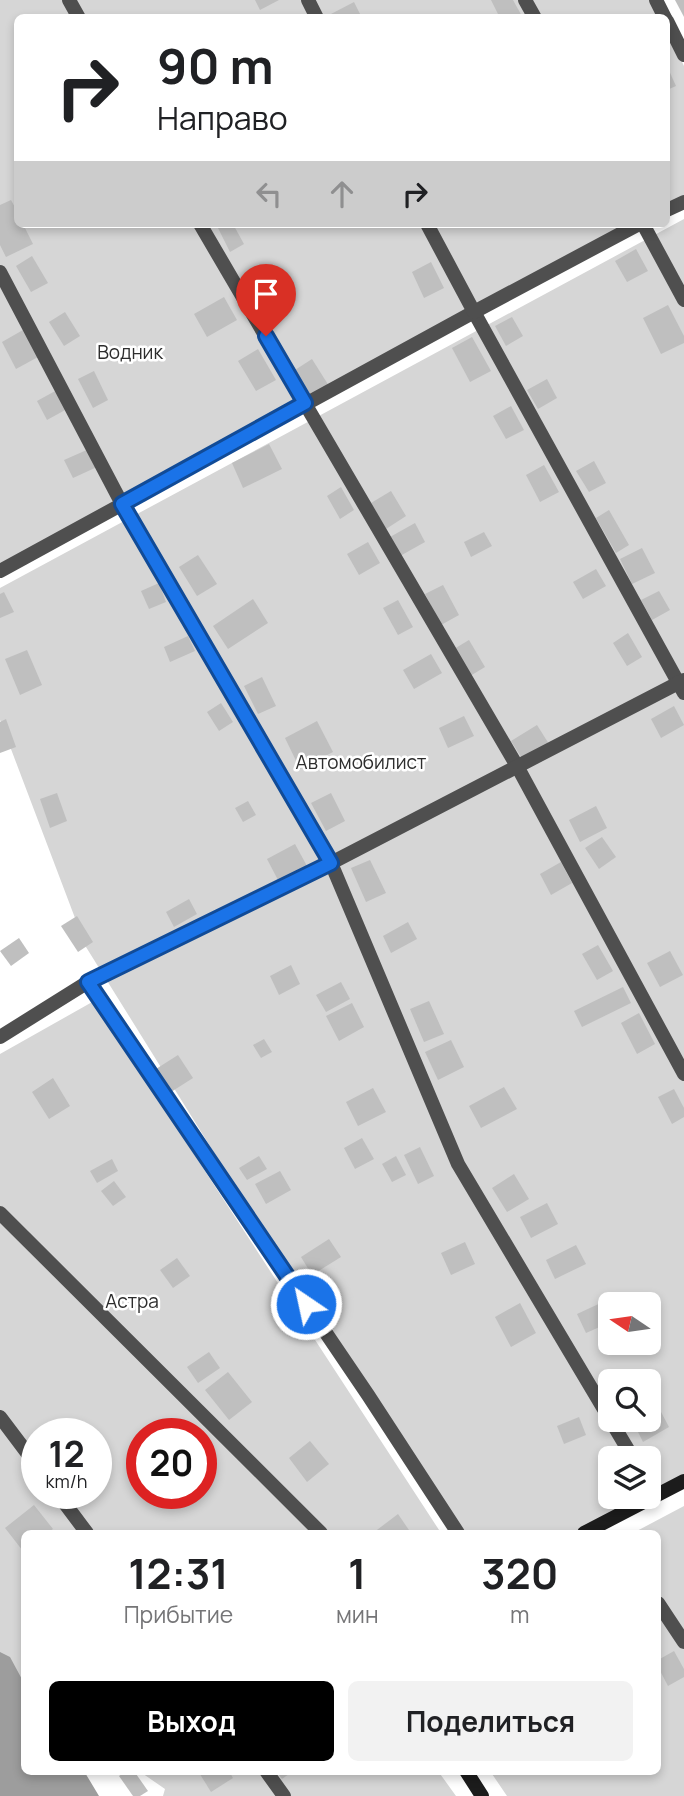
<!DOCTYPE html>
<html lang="ru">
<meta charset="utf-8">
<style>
body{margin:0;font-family:Manrope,sans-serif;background:#f2f2f2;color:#202124;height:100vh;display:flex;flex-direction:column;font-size:26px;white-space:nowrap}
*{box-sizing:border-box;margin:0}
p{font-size:23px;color:#757577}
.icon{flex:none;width:38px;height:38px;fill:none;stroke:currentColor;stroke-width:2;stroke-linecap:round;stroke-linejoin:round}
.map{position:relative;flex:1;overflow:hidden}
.side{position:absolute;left:21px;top:1530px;width:640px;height:245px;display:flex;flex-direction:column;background:#fff;border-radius:10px;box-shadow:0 4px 10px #0003}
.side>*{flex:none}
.top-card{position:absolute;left:14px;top:14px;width:656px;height:214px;border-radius:10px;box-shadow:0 4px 10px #0003;background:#fff;color:#202124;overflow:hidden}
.needle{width:46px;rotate:283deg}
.fabs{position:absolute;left:598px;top:1292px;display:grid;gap:14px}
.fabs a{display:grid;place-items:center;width:63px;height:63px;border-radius:10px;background:#fff;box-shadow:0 4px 10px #0003;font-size:35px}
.speed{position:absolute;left:21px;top:1418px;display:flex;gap:14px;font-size:35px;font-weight:700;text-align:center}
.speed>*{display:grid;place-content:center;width:91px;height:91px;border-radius:50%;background:#fff;box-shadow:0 4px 10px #0003;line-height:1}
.speed small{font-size:18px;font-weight:400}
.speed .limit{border:10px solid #d22;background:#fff;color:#111}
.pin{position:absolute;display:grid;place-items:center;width:60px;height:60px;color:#fff;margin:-72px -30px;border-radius:50% 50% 50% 0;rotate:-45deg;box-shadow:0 0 7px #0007}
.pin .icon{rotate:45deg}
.me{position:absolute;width:77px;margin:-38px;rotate:326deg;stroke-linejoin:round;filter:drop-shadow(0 0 5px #0008)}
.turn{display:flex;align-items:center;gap:24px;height:147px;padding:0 28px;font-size:32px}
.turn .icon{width:91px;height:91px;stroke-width:2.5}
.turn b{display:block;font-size:49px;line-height:60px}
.lanes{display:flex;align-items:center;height:66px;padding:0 28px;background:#0003;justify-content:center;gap:35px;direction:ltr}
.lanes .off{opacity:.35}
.eta{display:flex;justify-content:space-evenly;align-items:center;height:119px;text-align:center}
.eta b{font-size:42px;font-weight:700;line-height:49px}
.button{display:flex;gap:14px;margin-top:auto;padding:14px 28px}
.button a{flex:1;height:80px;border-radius:10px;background:#000;color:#fff;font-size:28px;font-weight:700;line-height:80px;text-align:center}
.button a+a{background:#f2f2f2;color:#202124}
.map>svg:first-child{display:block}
</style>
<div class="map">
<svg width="684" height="1796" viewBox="0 0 684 1796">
<rect width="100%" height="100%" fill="#fff"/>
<!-- green -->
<g fill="#d6d6d6" fill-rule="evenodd">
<path d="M0,0H651L660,17L18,18V224H636L0,570Z"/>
<path d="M667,31L684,66V198L667,207Z"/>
<path d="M684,219V1474L649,1493V1458H611V1496H643L575,1533H451L86,947L0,720V588ZM611,1304H649V1342H611ZM611,1381H649V1419H611Z"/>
<path d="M94,1001L441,1533H24V1693L0,1676V1054ZM37,1433H96V1493H37ZM142,1433H201V1493H142Z"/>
<path d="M684,1506V1796H507L490,1771H658V1533H633Z"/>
<path d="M139,1771H438L456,1796H163L165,1789Z"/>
</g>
<!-- water -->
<path fill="#9d9d9d" d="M0,1652L10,1657L24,1683V1771H84L99,1796H0Z"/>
<!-- building -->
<g fill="#bfbfbf">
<path d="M255,0H279L260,10Z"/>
<path d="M491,0H513L523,18H500Z"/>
<path d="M675,0H684V17Z"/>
<path d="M354,2L362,18H334L331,14Z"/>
<path d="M667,66L676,86L667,90Z"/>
<path d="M11,200L18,213V224H23L33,244L6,257L0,245V205Z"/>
<path d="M220,224H233L244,244L230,252L217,226Z"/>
<path d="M636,249L648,271L627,282L615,261Z"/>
<path d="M32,256L48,283L31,292L16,266Z"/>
<path d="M431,262L444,288L424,298L412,272Z"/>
<path d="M271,273L279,288L256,299L249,284Z"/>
<path d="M224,297L237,320L207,337L194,314Z"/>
<path d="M668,305L684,336V343L661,354L643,318Z"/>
<path d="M65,312L80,336L64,346L49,322Z"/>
<path d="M512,317L523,336L506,346L495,326Z"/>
<path d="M23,330L38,357L16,369L2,342Z"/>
<path d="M472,337L491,371L470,382L452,348Z"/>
<path d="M258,349L276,380L256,391L238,361Z"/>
<path d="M312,359L329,386L312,397L295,370Z"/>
<path d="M94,371L108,400L93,408L78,379Z"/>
<path d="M547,379L557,398L538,409L527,390Z"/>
<path d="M57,390L67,409L47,420L37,401Z"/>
<path d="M511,406L524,430L506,439L493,416Z"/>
<path d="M269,444L282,469L243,488L232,463Z"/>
<path d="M89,449L97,467L73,478L64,460Z"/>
<path d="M594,461L606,483L589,492L576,471Z"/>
<path d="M544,465L559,492L540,502L526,475Z"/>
<path d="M341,487L354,510L340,519L327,496Z"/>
<path d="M391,491L406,516L386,529L371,503Z"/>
<path d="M609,510L629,545L616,553L596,518Z"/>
<path d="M415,523L425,542L400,556L390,537Z"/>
<path d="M484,532L492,546L471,557L464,542Z"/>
<path d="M368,542L380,563L359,575L347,554Z"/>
<path d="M642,548L655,573L632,584L620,559Z"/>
<path d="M198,555L217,584L197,596L179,567Z"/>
<path d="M596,569L606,586L583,599L573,582Z"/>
<path d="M159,583L166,602L149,609L141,591Z"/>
<path d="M443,585L459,615L441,625L425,594Z"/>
<path d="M659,591L670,610L652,620L641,600Z"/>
<path d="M4,592L14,612L0,618V594Z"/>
<path d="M253,599L268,623L228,649L213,626Z"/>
<path d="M398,600L413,627L398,635L383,608Z"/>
<path d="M628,633L642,657L627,666L613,643Z"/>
<path d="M188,636L195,651L170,662L164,647Z"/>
<path d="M469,640L485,667L470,676L454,649Z"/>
<path d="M27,650L42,685L20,695L5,659Z"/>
<path d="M431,654L442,673L414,689L403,670Z"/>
<path d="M262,677L276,706L258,714L244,686Z"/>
<path d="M221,703L233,722L219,731L207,712Z"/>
<path d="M674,706L684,725L661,738L651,719Z"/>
<path d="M464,716L474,736L448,748L439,728Z"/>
<path d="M6,719L16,747L0,753V722Z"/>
<path d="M317,721L333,752L300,769L285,738Z"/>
<path d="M537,725L549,744L523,760L511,741Z"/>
<path d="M57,793L67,821L50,828L40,799Z"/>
<path d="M331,793L345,821L326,831L311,803Z"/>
<path d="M248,801L256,815L243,822L235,808Z"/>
<path d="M596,806L607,828L580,842L569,820Z"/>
<path d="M602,837L616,857L599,869L585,848Z"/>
<path d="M295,844L307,866L279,882L267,859Z"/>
<path d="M370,860L386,893L366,902L351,868Z"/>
<path d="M561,862L572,883L551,895L540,874Z"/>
<path d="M189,899L197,914L174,927L166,912Z"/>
<path d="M77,916L93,942L78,952L61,926Z"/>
<path d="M408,922L417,939L391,953L383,936Z"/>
<path d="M19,938L29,953L11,966L0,951Z"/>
<path d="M598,945L613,971L597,980L582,954Z"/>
<path d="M670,951L683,975L660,987L647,963Z"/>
<path d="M291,965L300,984L279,995L270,976Z"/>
<path d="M341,982L350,999L326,1012L316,995Z"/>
<path d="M623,987L631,1003L582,1027L574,1011Z"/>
<path d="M429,1001L444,1034L424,1042L410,1009Z"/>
<path d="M352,1003L364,1027L339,1041L326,1016Z"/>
<path d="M639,1013L655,1044L637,1054L621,1023Z"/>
<path d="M264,1039L272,1052L261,1058L253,1045Z"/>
<path d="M451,1040L464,1067L438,1080L425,1052Z"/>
<path d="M178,1055L193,1078L171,1092L156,1069Z"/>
<path d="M53,1078L70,1106L49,1119L32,1092Z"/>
<path d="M504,1087L517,1109L481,1128L469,1106Z"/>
<path d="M373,1088L386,1112L358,1126L346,1102Z"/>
<path d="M674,1089L684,1108V1117L672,1124L658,1097Z"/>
<path d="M362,1138L374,1159L355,1169L344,1148Z"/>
<path d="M420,1147L434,1176L418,1184L404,1155Z"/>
<path d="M259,1156L267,1169L247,1180L239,1168Z"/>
<path d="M396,1156L406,1175L392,1182L382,1164Z"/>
<path d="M112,1159L118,1171L97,1183L90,1171Z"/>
<path d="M280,1171L291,1190L266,1204L255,1184Z"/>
<path d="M514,1174L529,1199L507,1212L492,1188Z"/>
<path d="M114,1181L126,1197L113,1206L101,1191Z"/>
<path d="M547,1203L558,1224L531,1238L520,1217Z"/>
<path d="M329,1239L341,1257L312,1275L301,1257Z"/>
<path d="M465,1242L475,1264L451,1275L441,1253Z"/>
<path d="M576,1245L586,1264L555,1279L546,1260Z"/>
<path d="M177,1258L190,1276L173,1288L160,1270Z"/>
<path d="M605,1301L611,1313V1322L586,1333L577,1314Z"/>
<path d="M520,1303L536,1333L511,1347L495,1317Z"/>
<path d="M209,1352L220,1368L198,1383L187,1367Z"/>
<path d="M228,1372L252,1402L229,1420L205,1390Z"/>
<path d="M660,1410L669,1427L643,1442L634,1424L642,1419H649V1416Z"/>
<path d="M579,1417L586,1435L564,1444L557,1426Z"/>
<path d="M310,1441L329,1464L307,1482L289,1458Z"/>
<path d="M65,1493H91L75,1506Z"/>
<path d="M34,1505L53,1529L47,1533H24V1550L23,1551L5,1528Z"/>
<path d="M398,1514L411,1533H373Z"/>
<path d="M674,1651L684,1669V1677L668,1686L658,1667V1660Z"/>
<path d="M126,1771H134L148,1791L140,1796H133L119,1776Z"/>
<path d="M198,1771H229L233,1778L211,1792Z"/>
<path d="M276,1771H293L282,1779Z"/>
</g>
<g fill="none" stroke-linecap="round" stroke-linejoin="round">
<!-- lane -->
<g stroke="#4f4f4f" stroke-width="14">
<path d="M69,0L79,18"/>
<path d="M525,0L535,18"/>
<path d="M200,224L517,766L684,1074"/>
<path d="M643,224L684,300"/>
<path d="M0,272L122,504L331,863L458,1164L633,1458"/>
<path d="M0,571L474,312L684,693"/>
<path d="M88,982L368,1395L458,1533"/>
<path d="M0,1037L88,982L331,863L684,680"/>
<path d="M0,1213L321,1533"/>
<path d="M0,1417L37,1466"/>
<path d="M57,1493L87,1533"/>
<path d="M658,1603L684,1642"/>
<path d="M266,1771L284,1796"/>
</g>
<!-- street -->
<g stroke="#4f4f4f" stroke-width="14">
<path d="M308,0L317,18"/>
<path d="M656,0L665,18"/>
<path d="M667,21L684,55"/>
<path d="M667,210L684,202"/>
<path d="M427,224L474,312L639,224"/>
</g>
<!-- secondary -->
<g stroke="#1c1c1c" stroke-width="14">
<path d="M584,1533L684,1481"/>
<path d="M466,1771L482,1796"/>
</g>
</g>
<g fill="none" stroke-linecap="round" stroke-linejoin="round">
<!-- route casing -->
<g stroke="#114b97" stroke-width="18">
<path id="route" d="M266,336L305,403L122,504L331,863L88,982L306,1304"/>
</g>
<!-- route -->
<use href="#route" stroke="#1a73e8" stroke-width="12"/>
</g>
<g text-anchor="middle" stroke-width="5" stroke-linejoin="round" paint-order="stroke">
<!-- park labels -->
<g font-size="19" fill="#2d2d2d" stroke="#fff">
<text x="130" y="359">Водник</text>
<text x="361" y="769">Автомобилист</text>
<text x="132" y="1308">Астра</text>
</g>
</g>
</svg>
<div class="fabs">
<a><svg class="needle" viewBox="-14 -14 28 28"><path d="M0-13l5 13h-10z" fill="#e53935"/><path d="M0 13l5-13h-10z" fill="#757577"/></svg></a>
<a><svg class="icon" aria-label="search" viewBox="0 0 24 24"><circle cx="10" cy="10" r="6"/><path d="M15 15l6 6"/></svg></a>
<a><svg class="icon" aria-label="layers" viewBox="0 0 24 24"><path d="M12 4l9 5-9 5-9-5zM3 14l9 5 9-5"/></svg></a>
</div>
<div class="speed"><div>12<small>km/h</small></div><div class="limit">20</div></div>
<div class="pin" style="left:266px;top:336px;background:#d93025"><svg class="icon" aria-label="arrive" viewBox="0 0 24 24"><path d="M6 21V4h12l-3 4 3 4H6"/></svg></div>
<svg class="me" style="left:306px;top:1304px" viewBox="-20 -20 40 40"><circle r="17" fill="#1a73e8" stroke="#fff" stroke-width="3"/><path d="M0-11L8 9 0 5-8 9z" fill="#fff"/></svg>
<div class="top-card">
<div class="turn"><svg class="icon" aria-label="right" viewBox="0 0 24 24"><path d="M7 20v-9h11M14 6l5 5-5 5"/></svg><div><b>90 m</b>Направо</div></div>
<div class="lanes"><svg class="icon off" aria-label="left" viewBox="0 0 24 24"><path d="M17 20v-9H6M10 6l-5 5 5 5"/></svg><svg class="icon off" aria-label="ahead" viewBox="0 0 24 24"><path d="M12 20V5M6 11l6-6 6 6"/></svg><svg class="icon" aria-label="right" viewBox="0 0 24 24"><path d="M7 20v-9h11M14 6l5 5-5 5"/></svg></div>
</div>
<section class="side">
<div class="eta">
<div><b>12:31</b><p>Прибытие</p></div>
<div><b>1</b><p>мин</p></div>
<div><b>320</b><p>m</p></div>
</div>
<div class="button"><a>Выход</a><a>Поделиться</a></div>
</section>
</div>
